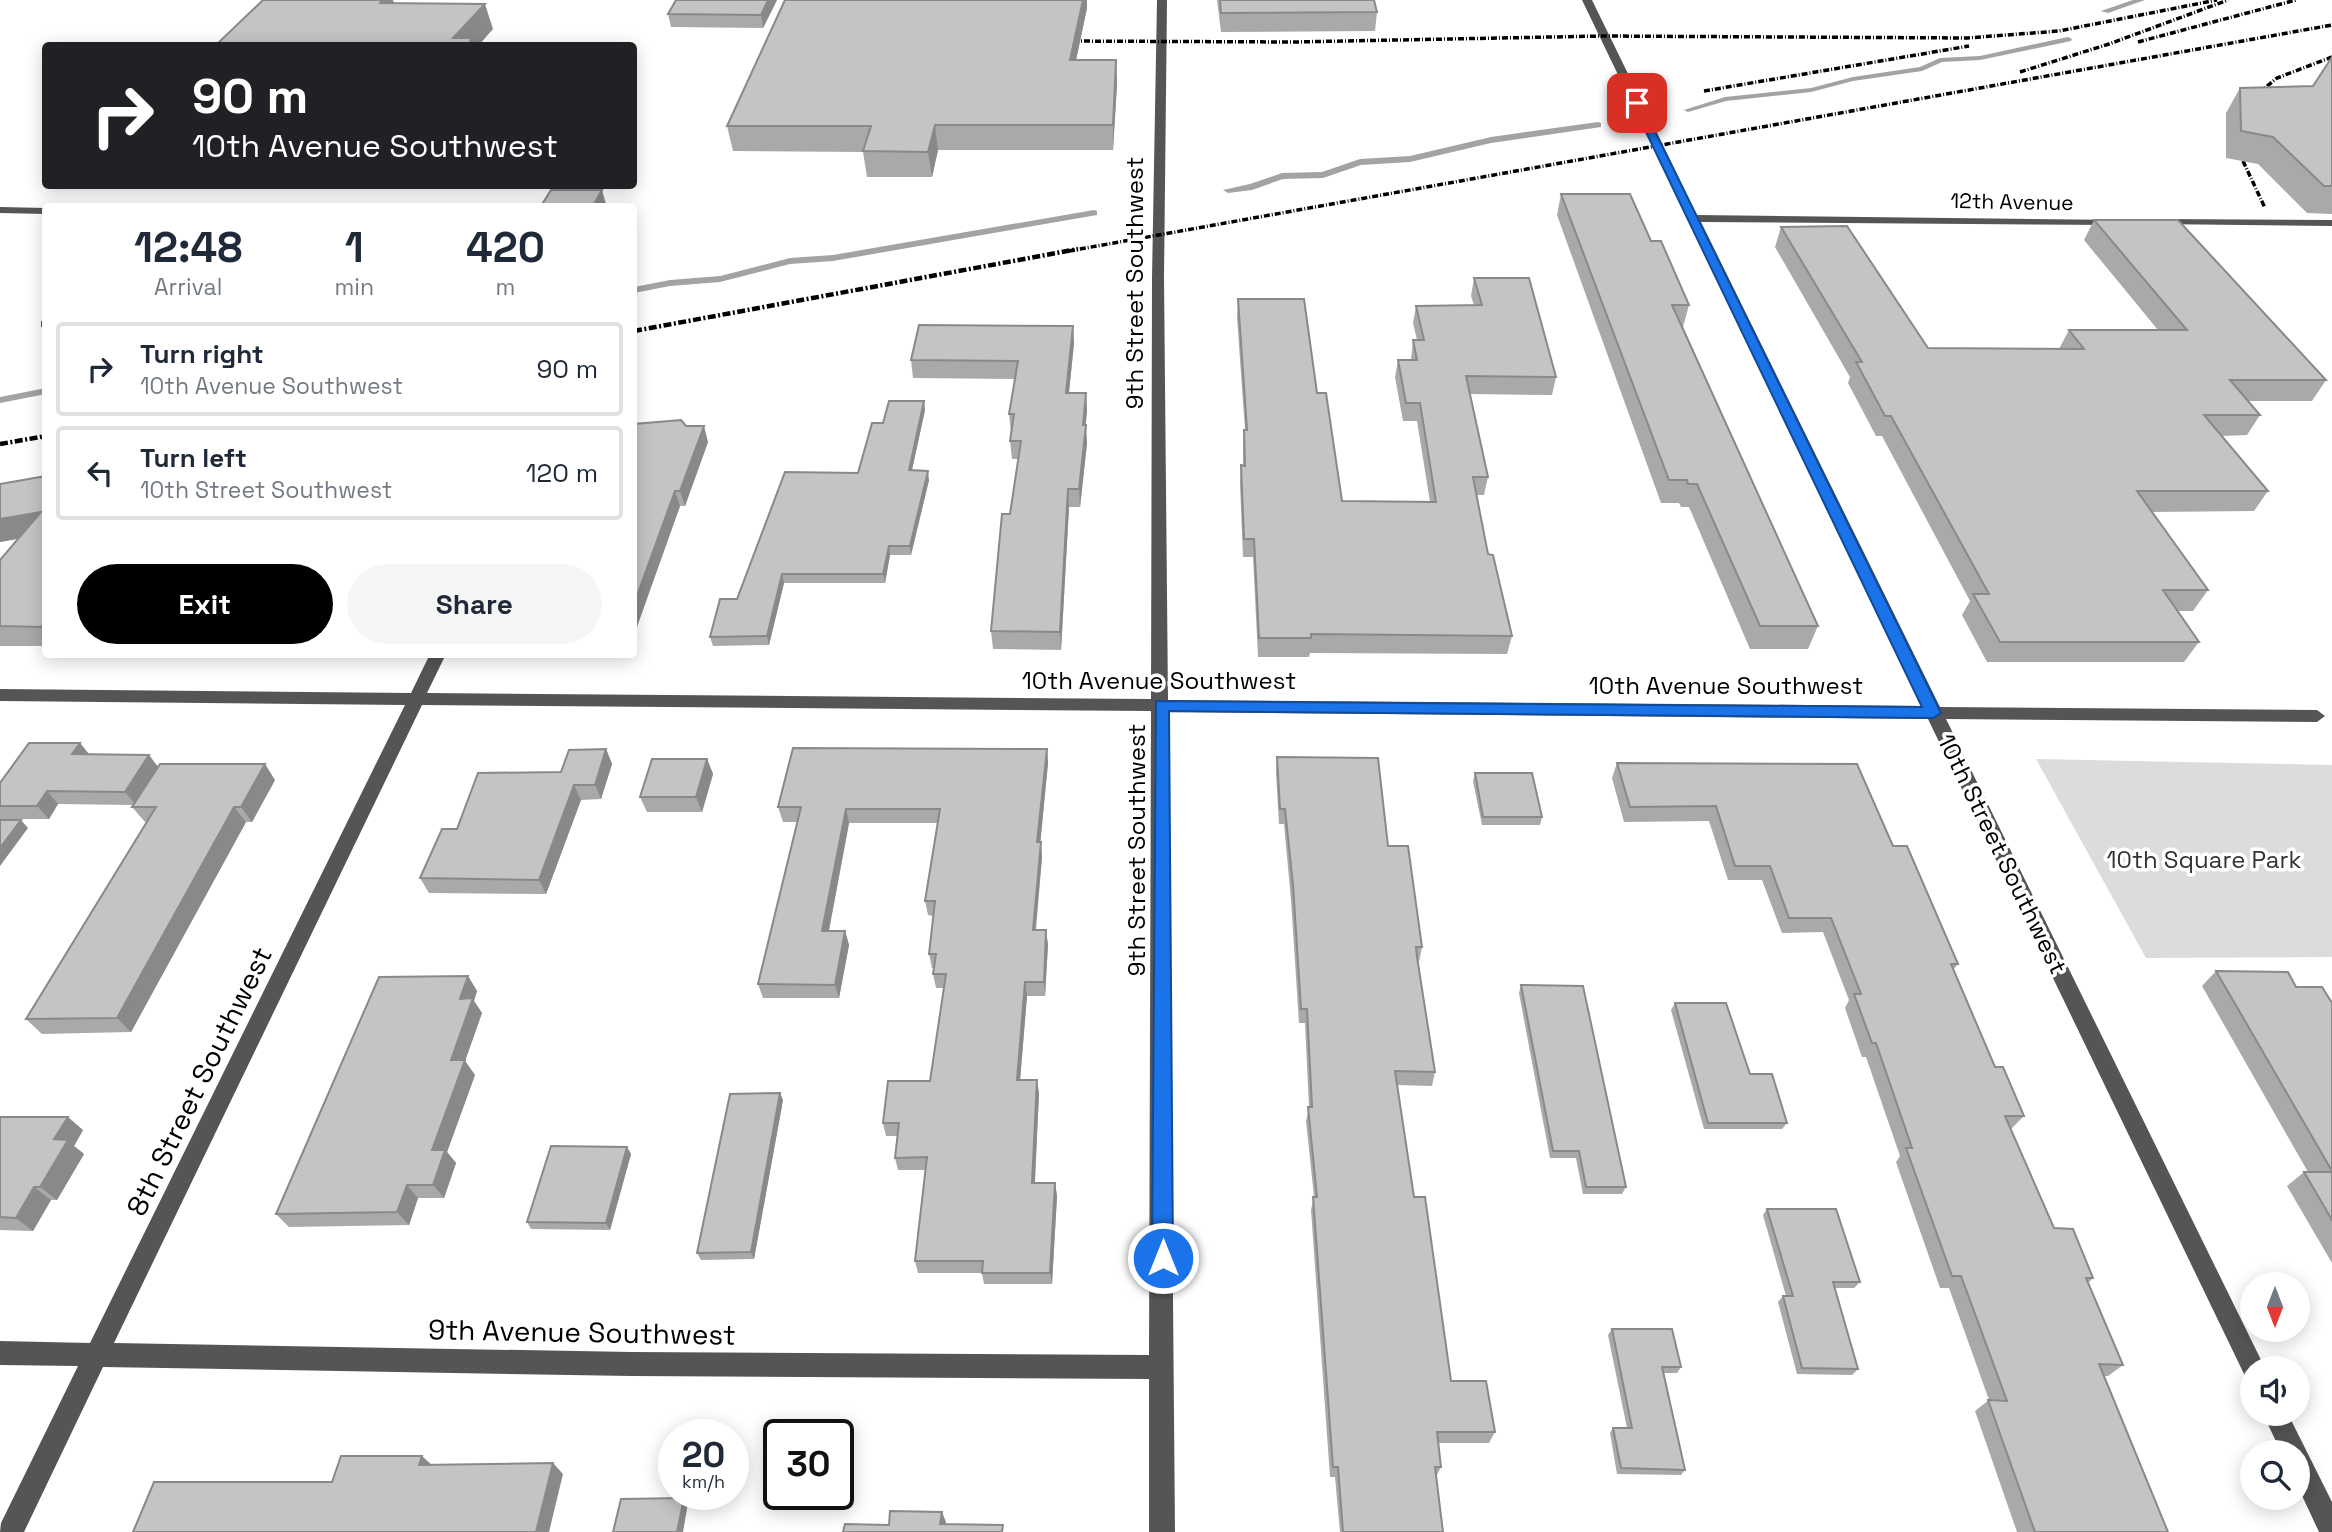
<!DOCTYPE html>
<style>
body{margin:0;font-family:"Space Grotesk",sans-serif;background:#f6f6f7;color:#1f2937;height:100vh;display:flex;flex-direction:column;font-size:26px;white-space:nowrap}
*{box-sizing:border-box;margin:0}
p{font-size:23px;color:#747a83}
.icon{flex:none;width:38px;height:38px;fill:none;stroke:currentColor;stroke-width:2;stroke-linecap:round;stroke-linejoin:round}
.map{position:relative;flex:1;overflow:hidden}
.panel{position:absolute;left:42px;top:203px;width:595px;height:455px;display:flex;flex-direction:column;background:#fff;border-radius:7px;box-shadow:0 4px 18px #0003}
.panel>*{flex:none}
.hud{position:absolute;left:42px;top:42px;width:595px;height:147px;border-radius:7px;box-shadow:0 4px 18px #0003;background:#202124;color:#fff;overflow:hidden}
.needle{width:46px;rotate:180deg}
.controls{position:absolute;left:2240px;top:1272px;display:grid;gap:14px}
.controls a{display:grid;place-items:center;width:70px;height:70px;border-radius:50%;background:#fff;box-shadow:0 4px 18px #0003;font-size:35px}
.speed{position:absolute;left:658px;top:1419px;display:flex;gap:14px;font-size:35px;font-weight:700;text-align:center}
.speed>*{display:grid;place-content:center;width:91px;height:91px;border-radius:50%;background:#fff;box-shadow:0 4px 18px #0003;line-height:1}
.speed small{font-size:18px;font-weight:400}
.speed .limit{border:4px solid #111;border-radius:10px;background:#fff;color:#111}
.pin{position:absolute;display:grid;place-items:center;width:60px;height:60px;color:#fff;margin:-30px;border-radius:14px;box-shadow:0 4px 10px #0006}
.me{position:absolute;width:77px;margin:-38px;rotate:0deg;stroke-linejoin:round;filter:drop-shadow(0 0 5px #0008)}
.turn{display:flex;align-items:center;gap:24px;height:147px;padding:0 35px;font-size:32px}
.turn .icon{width:91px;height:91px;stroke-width:2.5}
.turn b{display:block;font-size:49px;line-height:60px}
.eta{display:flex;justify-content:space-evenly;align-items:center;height:119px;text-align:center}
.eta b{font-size:42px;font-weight:700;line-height:49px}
.primary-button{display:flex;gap:14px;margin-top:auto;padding:14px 35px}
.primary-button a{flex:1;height:80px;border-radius:42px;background:#000;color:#fff;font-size:28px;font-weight:700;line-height:80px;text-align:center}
.primary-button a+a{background:#f6f6f7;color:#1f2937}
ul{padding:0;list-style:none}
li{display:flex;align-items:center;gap:21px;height:94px;margin:0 14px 10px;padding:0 21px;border:4px solid #e0e1e3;border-radius:7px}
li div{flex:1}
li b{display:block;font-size:26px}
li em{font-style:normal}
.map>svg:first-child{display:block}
</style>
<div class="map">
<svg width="2332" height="1532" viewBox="0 0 2332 1532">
<rect width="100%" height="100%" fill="#fff"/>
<!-- green -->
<path fill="#dcdcdc" d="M2036,759L2332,765V957L2146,958Z"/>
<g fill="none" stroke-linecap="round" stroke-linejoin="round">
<!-- stream -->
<g fill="#a3a3a3" fill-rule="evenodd">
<path d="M2133,0H2145L2108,13L2101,11Z"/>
<path d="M2068,37L2072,39L2071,41L1980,60L1942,62L1922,71L1853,81L1811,92L1726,101L1688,112L1684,110L1725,97L1811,88L1853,77L1920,67L1940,58L1980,56Z"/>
<path d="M1598,122L1601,123V127L1491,143L1410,162L1361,165L1323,178L1283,179L1252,190L1228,193L1223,190L1250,184L1282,173L1322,172L1360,159L1410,156L1491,137Z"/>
<path d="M1094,210L1097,211V215L833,261L790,264L720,282L670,286L634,293V287L670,280L720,276L790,258L833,255Z"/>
<path d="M46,388V394L0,403V397Z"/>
</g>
<!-- minor -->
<g fill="#555" fill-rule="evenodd">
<path d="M1157,0H1167L1164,278L1168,700L1922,706L1582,0H1592L1697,215L2120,220V224L2116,225L1701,222L1940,707L2317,710L2325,716L2317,722L1946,719L2265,1368H2252V1380L2245,1376L1928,719L1168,712L1175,1532H1149V1379L631,1376L103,1367L24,1532H0L1,1523L78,1366L0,1365V1341L90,1343L405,705L0,701V689L411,693L430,654H446L427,693L1151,699L1152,278ZM422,705L1151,711L1149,1355L631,1352L114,1343Z"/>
<path d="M0,207L46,208V214L0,213Z"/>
<path d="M2158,219L2332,220V226L2154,224V220Z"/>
<path d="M46,320V328L41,327V321Z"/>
<path d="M2263,1414H2288L2332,1502V1532H2319L2298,1487V1452H2281Z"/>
</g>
<!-- rail-far1 -->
<g stroke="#000" stroke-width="3.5" stroke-dasharray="6 2 1 2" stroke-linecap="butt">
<path d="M1062,41L1293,42L1604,36L1967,38L2059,31L2217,0"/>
<path d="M2138,42L2296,0"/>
<path d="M2020,72L2109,44L2228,0"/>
<path d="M1704,91L1969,46"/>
<path d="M2250,100L2277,78L2332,57"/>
<path d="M2243,161L2265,208"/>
<path d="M1069,251L2332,25"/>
</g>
<!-- rail -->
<g stroke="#000" stroke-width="4.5" stroke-dasharray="8 2.5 2 2.5" stroke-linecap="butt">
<path d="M634,331L1078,249"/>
<path d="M0,444L46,436"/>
</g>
</g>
<!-- wall -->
<g fill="#a9a9a9">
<path d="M777,0L763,28L671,27L668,14Z"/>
<path d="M785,0H1087V8L1076,60H1116L1117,84L1113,150H938L932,177H867L863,152L733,151L727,126Z"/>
<path d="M1217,0H1374L1377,12L1375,31L1221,32Z"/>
<path d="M2332,57V214L2307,213L2258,164L2226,158V113L2240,88L2313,86Z"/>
<path d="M1561,194L1689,305L1683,327L1818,626L1808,649H1750L1689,507H1681L1679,503H1661L1557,215Z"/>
<path d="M2094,220L2326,380L2312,401H2248L2260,415L2247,435L2222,436L2268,491L2254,511L2152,512L2208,590L2193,611H2178L2199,642L2184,662H1987L1962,615L1970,601L1882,436H1876L1848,383L1850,377L1775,247L1781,227L1928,348L2059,349L2069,330H2158L2084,240Z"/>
<path d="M1474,278L1556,377L1552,395L1470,394L1488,477L1484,495H1476L1488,554L1512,636L1507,654L1310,653L1309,657H1258L1253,557H1243L1240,484L1241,465L1243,466V448L1244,430H1245L1237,317L1238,299L1317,393L1342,501L1430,502L1417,421H1403L1395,377L1398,360H1411L1413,340H1417L1413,323L1416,306L1474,305L1471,296Z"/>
<path d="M1073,326L1074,343L1069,393H1086L1087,411L1085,425L1087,443L1080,507H1069L1061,650L993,649L991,631L1018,459H1012L1010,441L1012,432H1011L1009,414L1015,379L913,378L911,360Z"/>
<path d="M925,410L912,470L929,480L911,555H890L885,583H784L769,645L713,646L710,637L737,599L858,473L883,423Z"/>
<path d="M634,424L686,426L708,442L685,506H680L634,635Z"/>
<path d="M46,476V646H0V560L18,539L0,542Z"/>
<path d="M80,743L90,755L158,767L275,780L252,822H246L131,1032L42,1034L26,1019L147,822H145L132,807L133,805L58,804L49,819H0V783Z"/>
<path d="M606,749L612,764L601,799L581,800L546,894L429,893L420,878L457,829L561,772Z"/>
<path d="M1047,749L1048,763L1040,842L1042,857L1036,930L1048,944L1045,996H1027L1020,1080L1039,1093L1035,1183H1055L1057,1196L1052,1284H984L982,1273H918L915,1261L925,1170H898L895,1158L897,1136H886L883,1123L930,1081L944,988H936L933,974L934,968H932L929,954L933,916L928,915L925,901L938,823H849L829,931H845L849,945L839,998H763L758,984L797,822H783L778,807Z"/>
<path d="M1277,757L1388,846L1422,947L1419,962H1417L1435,1072L1432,1086L1397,1085L1414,1197L1451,1381L1495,1432L1489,1443H1438L1441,1467L1436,1477L1443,1532H1340L1335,1477H1330L1311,1210L1314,1197L1306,1121L1309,1107L1305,1023H1299L1291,900L1284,824H1279L1276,772Z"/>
<path d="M707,759L713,774L702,812H647L640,797Z"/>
<path d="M1617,763L1893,846L1958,964L1953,970L1995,1067L2024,1116L2011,1129L2054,1228L2093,1278L2088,1283L2123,1365L2108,1376H2104L2168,1532H2017L1975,1411L1989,1400L1949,1288H1940L1896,1162L1900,1156L1866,1057H1862L1845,1008L1849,1000L1823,932L1782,933L1762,880H1728L1709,821L1624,822L1612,778Z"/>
<path d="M1475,773L1542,817L1540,825H1482L1473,781Z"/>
<path d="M2216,971L2296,987L2332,1003V1263L2287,1186L2304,1172H2308L2202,986Z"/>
<path d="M468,976L477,991L474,1001L482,1013L465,1061L475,1075L447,1152L456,1163L444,1198H418L409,1225L289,1227L276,1214Z"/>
<path d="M1521,985L1626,1187L1622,1194H1583L1576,1158H1550L1519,993Z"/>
<path d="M1675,1003L1750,1074L1787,1123L1782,1129H1704L1671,1010Z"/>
<path d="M783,1100L754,1259L701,1260L697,1253Z"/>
<path d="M0,1117L83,1130L74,1146L84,1154L57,1200H51L33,1231L0,1230Z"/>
<path d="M631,1154L610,1230L531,1229L527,1222Z"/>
<path d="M1767,1209L1860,1282L1854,1288H1834L1858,1369L1852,1375L1797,1374L1778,1302L1783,1296H1786L1763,1215Z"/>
<path d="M1612,1329L1681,1367L1677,1373H1664L1685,1470L1681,1475L1617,1474L1610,1433L1613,1428H1627L1608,1335Z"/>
</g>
<!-- shaded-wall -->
<g fill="#898989">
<path d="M382,0H393L399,16L380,3Z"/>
<path d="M768,0H777L763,28L761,15Z"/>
<path d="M1083,0H1087V8L1071,84L1070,60Z"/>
<path d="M485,4L493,29L478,46H456L453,38Z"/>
<path d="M1116,60L1117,84L1113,150V125Z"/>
<path d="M935,125L938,150L932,177L928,152Z"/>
<path d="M602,190L606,204L605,206H593Z"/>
<path d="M1073,326L1074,343L1067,410L1066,393Z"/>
<path d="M1086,393L1087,411L1084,443L1083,425Z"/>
<path d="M924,401L925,410L910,479L909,470Z"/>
<path d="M1086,425L1087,443L1080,507L1079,489Z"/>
<path d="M704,426L708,442L685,506L680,491Z"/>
<path d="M928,471L929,480L911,555L910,546Z"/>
<path d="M1068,489L1069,507L1061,650L1060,632Z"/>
<path d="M675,491L680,506L634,635V604Z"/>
<path d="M41,512L46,533L0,542V519Z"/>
<path d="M889,546L890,555L885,583L883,574Z"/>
<path d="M782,574L784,583L769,645L767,636Z"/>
<path d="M46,621V633L41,627Z"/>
<path d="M80,743L90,756L72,754Z"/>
<path d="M606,749L612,764L601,799L595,785Z"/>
<path d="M1047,749L1048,763L1039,857L1037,842Z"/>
<path d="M149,755L159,768L136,805L125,792Z"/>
<path d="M707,759L713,774L702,812L696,797Z"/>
<path d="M265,764L275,780L252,822L241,807Z"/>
<path d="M574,785L581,800L546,894L539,880Z"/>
<path d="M47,791L58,804L49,819L37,806Z"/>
<path d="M234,807L246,822L131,1032L117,1018Z"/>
<path d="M846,809L849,823L826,945L822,931Z"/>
<path d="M21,820L28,828L0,866V848Z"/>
<path d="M1041,842L1042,857L1034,944L1033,930Z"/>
<path d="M1046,930L1048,944L1045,996L1044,982Z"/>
<path d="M845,931L849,945L839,998L835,985Z"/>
<path d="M468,976L477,991L474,1001L482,1013L465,1061L475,1075L447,1152L456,1163L444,1198L433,1185L432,1150L451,1060L460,999Z"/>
<path d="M1025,982L1027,996L1019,1093L1017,1080Z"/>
<path d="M1037,1080L1039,1093L1034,1196L1032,1183Z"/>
<path d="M780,1093L783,1100L754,1259L751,1252Z"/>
<path d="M68,1117L83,1130L74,1146L84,1154L57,1200L40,1187L54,1139Z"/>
<path d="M627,1147L631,1154L610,1230L606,1223Z"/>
<path d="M1055,1183L1057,1196L1052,1284L1050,1273Z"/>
<path d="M407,1185L418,1198L409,1225L397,1212Z"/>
<path d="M34,1187L51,1200L33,1231L16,1218Z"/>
<path d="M422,1456L434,1467L419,1465Z"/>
<path d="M553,1463L563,1474L549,1532H536Z"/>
<path d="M684,1498L688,1503L683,1532H677Z"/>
<path d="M942,1512L946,1522L944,1532L940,1524Z"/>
</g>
<!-- building -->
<g fill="#c4c4c4" stroke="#898989" stroke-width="2">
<path d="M263,0H382L380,3L485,4L453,38H472L467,46H215Z"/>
<path d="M676,0H768L761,15L668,14Z"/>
<path d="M785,0H1083L1070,60H1116L1113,125H935L928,152L863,151L871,126H727Z"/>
<path d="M1220,0H1374L1377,12L1221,13Z"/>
<path d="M2332,57V186H2324L2273,137L2241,131L2240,88L2313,86Z"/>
<path d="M551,190H602L593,206H541Z"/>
<path d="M1561,194H1630L1651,241H1661L1689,305H1672L1818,626H1760L1697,484H1688L1687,480H1669Z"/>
<path d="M2094,220H2178L2326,380H2230L2260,415H2204L2268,491H2137L2208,590H2163L2199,642H2000L1973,594H1989L1891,416H1885L1856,362H1862L1781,227L1847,226L1928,348L2084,349L2069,330H2187Z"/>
<path d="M1474,278H1529L1556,377L1466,376L1488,477H1473L1488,554L1493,555L1512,636L1311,634V638H1259L1254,539H1244L1241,465L1245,466L1244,430H1247L1238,299H1304L1317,393H1326L1342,501L1436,502L1420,403H1406L1398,360H1417L1413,340H1424L1416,306L1482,305Z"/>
<path d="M919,325L1073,326L1066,393H1086L1083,425H1086L1079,489H1068L1060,632L991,631L1002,514H1010L1021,441H1010L1014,414H1009L1018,361L911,360Z"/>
<path d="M889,401H924L909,470L928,471L910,546H889L883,574H782L767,636L710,637L720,599H737L785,472L858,473L872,423H883Z"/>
<path d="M681,420L686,426H704L680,491H675L634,604V424Z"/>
<path d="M46,476V621L41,627L0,626V560L41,512L0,519V484Z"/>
<path d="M29,743H80L72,754L149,755L125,792L47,791L37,806H0V783Z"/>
<path d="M793,748L1047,749L1037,842H1041L1033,930H1046L1044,982H1025L1017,1080H1037L1032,1183H1055L1050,1273H982L983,1261H915L927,1157L895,1158L899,1123H883L888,1081H930L946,974H933L936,954H929L935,901H925L940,809H846L822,931H845L835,985L758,984L801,807H778Z"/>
<path d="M606,749L595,785H574L539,880L420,878L442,829H457L478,773L561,772L569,750Z"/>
<path d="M1277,757L1378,758L1388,846H1408L1422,947H1416L1417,957L1435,1072L1395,1071L1414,1197H1425L1451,1381H1486L1495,1432H1437L1441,1467H1435L1443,1532H1343L1338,1467H1333L1313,1197H1317L1308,1107H1312L1307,1009H1301L1293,885L1285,809H1280Z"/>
<path d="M652,759H707L696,797H640Z"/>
<path d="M1617,763L1857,764L1893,846H1907L1958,964H1951L1995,1067H2003L2024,1116H2005L2054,1228L2073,1229L2093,1278H2086L2123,1365L2099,1364L2168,1532H2035L1988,1400L2007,1401L1961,1276H1952L1906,1148H1912L1876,1043H1872L1854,994H1861L1831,918H1789L1770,866H1735L1716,806L1630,807Z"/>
<path d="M160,764H265L241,807H234L117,1018L26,1019L156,807H132Z"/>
<path d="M1475,773H1532L1542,817H1483Z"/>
<path d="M0,820H21L0,848Z"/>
<path d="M2216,971L2288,972L2296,987H2322L2332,1003V1171Z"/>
<path d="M468,976L460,999L473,998L451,1060H465L432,1150H445L433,1185H407L397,1212L276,1214L379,977Z"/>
<path d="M1521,985L1583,986L1626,1187H1586L1579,1151H1553Z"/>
<path d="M1675,1003H1726L1750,1074H1772L1787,1123H1708Z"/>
<path d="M780,1093L751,1252L697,1253L730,1094Z"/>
<path d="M0,1117H68L54,1139L68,1140L40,1187H34L16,1218L0,1217Z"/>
<path d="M551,1146L627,1147L606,1223L527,1222Z"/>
<path d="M2304,1172H2332V1220Z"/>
<path d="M1767,1209H1836L1860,1282H1833L1858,1369L1802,1368L1783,1296H1793Z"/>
<path d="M1612,1329H1672L1681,1367H1662L1685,1470L1621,1468L1613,1428H1632Z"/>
<path d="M341,1456H422L419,1465L553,1463L536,1532H133L154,1482H332Z"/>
<path d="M684,1498L677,1532H613L621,1499Z"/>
<path d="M890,1511L942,1512L940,1524L1003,1525L1002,1532H843L845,1524L889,1525Z"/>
</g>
<!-- route -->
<path fill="#1a73e8" stroke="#114b97" stroke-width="2" d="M1637,100L1641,103L1941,713L1933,718L1169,711L1173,1258L1170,1265L1163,1268L1155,1265L1152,1258L1156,701L1922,707L1632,103Z"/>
<g text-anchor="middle" stroke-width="7" stroke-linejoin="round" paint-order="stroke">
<!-- far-street labels -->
<g font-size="21" fill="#000" stroke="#fff">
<text transform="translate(2012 202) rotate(1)" y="7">12th Avenue</text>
</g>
<!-- street labels -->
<g font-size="24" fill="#000" stroke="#fff">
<text transform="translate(1135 283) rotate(-90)" y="8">9th Street Southwest</text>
<text x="1159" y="689">10th Avenue Southwest</text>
<text x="1726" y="694">10th Avenue Southwest</text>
<text transform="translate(1137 850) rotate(-90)" y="8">9th Street Southwest</text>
<text transform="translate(2002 854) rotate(64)" y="8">10th Street Southwest</text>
</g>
<!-- park labels -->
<g font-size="24" fill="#333" stroke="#fff">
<text x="2204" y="868">10th Square Park</text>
</g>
<!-- near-street labels -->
<g font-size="28" fill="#000" stroke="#fff">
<text transform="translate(199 1081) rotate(-64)" y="10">8th Street Southwest</text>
<text transform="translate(582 1332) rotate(1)" y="10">9th Avenue Southwest</text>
</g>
</g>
</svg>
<div class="controls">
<a><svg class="needle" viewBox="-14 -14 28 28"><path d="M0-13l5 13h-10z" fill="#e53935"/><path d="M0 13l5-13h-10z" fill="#747a83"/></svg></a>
<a><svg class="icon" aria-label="sound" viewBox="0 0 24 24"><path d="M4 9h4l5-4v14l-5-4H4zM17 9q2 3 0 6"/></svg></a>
<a><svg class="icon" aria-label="search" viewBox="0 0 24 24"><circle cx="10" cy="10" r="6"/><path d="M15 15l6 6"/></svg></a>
</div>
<div class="speed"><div>20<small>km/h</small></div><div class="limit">30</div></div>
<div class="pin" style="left:1637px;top:103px;background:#d93025"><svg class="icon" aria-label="arrive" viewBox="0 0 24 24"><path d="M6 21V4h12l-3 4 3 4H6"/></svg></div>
<svg class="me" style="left:1163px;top:1258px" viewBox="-20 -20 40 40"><circle r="17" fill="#1a73e8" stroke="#fff" stroke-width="3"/><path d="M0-11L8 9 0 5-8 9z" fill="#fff"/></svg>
<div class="hud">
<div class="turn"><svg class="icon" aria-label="right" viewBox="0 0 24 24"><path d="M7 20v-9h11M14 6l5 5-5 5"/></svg><div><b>90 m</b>10th Avenue Southwest</div></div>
</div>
<section class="panel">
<div class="eta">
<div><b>12:48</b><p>Arrival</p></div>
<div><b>1</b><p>min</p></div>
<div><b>420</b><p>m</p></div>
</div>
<ul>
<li><svg class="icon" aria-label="right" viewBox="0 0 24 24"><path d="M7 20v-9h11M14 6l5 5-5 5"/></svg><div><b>Turn right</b><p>10th Avenue Southwest</p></div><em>90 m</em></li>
<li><svg class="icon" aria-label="left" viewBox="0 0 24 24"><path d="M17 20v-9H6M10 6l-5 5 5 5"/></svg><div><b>Turn left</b><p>10th Street Southwest</p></div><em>120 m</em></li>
</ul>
<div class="primary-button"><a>Exit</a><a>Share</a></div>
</section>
</div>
